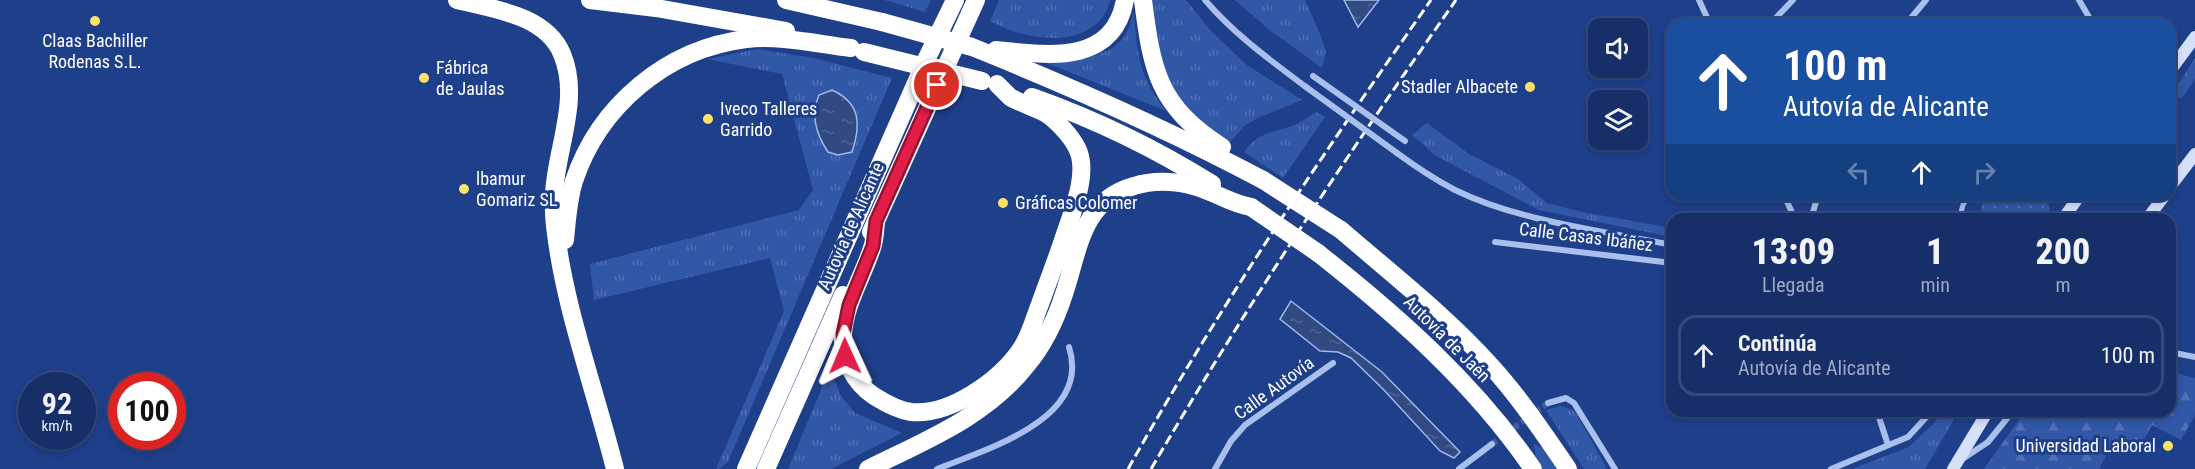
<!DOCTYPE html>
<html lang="es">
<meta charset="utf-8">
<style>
body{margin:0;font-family:"Roboto Condensed",sans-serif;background:#1f376e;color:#f1f3f6;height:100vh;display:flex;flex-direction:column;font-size:22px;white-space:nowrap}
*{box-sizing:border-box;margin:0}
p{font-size:20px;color:#9ea9c0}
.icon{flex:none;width:33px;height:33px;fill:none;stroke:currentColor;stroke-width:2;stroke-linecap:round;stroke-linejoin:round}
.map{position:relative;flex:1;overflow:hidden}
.details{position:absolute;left:1666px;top:213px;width:510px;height:204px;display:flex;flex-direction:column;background:#162f68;border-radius:18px;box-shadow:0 3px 9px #0003,0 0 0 2px #354a7c}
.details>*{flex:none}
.guide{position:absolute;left:1666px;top:18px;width:510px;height:183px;border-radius:18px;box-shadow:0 3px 9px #0003,0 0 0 2px #354a7c;background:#1a4fa0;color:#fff;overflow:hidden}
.controls{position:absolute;left:1588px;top:18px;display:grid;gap:12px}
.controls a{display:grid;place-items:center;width:60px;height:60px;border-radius:12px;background:#162f68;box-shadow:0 3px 9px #0003,0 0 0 2px #354a7c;font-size:30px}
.speed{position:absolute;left:18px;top:372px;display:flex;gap:12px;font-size:30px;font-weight:700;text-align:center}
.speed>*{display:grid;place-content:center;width:78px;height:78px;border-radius:50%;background:#162f68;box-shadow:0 3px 9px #0003,0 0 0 2px #354a7c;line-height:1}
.speed small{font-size:15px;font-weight:400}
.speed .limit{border:9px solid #d22;background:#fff;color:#111}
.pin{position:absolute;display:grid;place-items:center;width:51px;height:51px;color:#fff;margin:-26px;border:3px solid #fff;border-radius:50%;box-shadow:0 2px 6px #0007}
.me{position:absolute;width:66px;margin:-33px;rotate:359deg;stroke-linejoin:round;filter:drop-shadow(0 0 4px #0008)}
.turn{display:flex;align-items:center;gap:21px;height:126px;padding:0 18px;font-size:27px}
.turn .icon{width:78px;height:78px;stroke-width:2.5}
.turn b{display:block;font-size:42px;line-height:51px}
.lanes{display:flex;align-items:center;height:57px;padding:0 18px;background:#0003;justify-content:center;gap:30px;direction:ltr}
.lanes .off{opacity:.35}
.eta{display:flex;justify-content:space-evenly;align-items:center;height:102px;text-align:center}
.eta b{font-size:36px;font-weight:800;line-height:42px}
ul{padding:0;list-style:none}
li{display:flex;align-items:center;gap:18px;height:81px;margin:0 12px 9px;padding:0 6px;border:3px solid #354a7c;border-radius:18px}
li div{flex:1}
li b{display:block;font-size:22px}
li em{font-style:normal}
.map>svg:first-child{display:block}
</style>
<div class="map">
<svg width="2195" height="469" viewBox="0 0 2195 469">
<defs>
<pattern id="grass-tufts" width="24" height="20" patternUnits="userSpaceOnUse" patternTransform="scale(1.5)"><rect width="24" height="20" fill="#3157a7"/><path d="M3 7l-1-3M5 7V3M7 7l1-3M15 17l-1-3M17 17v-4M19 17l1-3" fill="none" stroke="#5070b4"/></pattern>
<pattern id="forest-firs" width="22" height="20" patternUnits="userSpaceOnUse" patternTransform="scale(1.5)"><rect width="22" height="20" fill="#3157a7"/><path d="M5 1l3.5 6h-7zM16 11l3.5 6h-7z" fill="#5070b4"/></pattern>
<pattern id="park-crowns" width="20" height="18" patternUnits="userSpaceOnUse" patternTransform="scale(1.5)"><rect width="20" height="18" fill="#3157a7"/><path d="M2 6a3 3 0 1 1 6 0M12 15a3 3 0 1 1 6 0" fill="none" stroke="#5070b4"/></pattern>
<pattern id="garden-dots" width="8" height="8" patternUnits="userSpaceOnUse" patternTransform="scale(1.5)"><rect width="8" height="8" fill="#3157a7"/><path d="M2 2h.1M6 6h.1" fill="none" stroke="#5070b4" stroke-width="1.8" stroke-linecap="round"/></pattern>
<pattern id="water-ripples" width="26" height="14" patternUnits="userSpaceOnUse" patternTransform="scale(1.5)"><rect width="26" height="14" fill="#314a81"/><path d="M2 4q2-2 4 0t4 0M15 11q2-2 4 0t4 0" fill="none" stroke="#506594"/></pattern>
</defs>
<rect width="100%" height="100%" fill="#1e3f8a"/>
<!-- grass -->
<g fill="url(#grass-tufts)">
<path d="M884,0H931L925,12Z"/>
<path d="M999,0H1110V1C1108,6 1106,13 1102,18C1076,50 1020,38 990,21Z"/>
<path d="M1148,0H1186L1211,31L1247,65L1302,100L1260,117L1244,126L1230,142C1171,112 1156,62 1148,0Z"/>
<path d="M1235,0H1305L1320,34L1326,51L1322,68L1268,29Z"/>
<path d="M1134,11C1137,54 1139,76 1166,111L1047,63C1071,60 1107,59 1123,38C1129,31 1131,19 1134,11Z"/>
<path d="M758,49L814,58L892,78L728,462L719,469H716L784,311L770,258L594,300L590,264L799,210L813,190L782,74L707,59Z"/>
<path d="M1316,112L1325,117L1283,178L1244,152C1258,131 1274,133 1295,125C1302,122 1309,116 1316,112Z"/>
<path d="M1427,123L1469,154L1518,179L1547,203L1582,212L1672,228V237L1539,210L1436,156L1412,135Z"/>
<path d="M830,368L841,396L855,413L902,433L831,469H788Z"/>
<path d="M1560,406L1573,410L1578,416L1607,469H1584L1546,410Z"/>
<path d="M1943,411H1959L1925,469H1852L1909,447L1935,422Z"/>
<path d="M1534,444L1548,451L1560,469H1543L1536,458Z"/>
</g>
<!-- forest -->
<path fill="url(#forest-firs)" d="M2171,372L2195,378V415L2181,440L2152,425L2137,452L2115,439L2099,469H1984L2025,411H2170Z"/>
<!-- park -->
<path fill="url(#park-crowns)" d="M2195,58V79L2182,98L2171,95Z"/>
<!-- garden -->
<path fill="url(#garden-dots)" d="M1986,195H2035L2049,205L2050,212L2045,219H1977Z"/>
<!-- water -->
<g fill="url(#water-ripples)" stroke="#9cb8ed" stroke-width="1.5">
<path d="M1344,0H1379L1358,27Z"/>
<path d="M832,90C861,103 861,125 852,152L838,155L828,152C816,134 810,115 819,95Z"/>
<path d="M1291,301L1382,372L1460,452L1454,458L1440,451L1383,389L1351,358L1338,352L1320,351L1280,319Z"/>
</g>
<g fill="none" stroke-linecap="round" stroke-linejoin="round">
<!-- minor-tunnel -->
<path stroke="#405c9c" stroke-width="6" stroke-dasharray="6 3" stroke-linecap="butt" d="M1492,444L1548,403"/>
<!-- pedestrian -->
<path stroke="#a9bfec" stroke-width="5" d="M1959,219L1963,205L1969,195"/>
<!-- minor -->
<g stroke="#a9bfec" stroke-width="6">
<path d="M1205,0C1234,34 1270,60 1306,87"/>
<path d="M1699,0L1710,24"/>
<path d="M2079,0L2093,24"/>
<path d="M1770,24L1793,0"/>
<path d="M1906,24L1926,0"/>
<path d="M1397,153C1416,167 1434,179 1455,190C1518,221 1603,231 1672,245"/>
<path d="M1784,195L1795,219"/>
<path d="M2063,195L2074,203"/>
<path d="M1811,219L1818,195"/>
<path d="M1495,242L1672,263"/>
<path d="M2170,352L2195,357"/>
<path d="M1548,403L1566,398L1574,403L1615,469"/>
<path d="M1877,411L1888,445"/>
<path d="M1964,458L1988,442L2013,411"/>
<path d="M937,469C987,449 1092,419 1069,347"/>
<path d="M1215,469L1231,441L1245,425L1333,363"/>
<path d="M1459,469L1492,444"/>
<path d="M1831,469L1908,437L1932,411"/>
</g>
<!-- secondary -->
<g stroke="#d5e0f9" stroke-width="12">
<path d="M2170,71L2195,37"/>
<path d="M2170,187L2195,154"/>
<path d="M2063,219L2080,195"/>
<path d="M2147,219L2165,195"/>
<path d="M1953,469L1988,411"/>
</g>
<!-- motorway -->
<g stroke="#fff" stroke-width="18">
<path d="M457,0C493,9 546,15 562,54C581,99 556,149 554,194C553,204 554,215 555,226C564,307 595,389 615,469"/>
<path d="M590,0L656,8L786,31"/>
<path d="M786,0L882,22"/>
<path d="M1143,0C1152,71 1158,106 1222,147"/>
<path d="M996,50C1047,55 1113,66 1125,0"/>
<path d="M992,55C1085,93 1175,133 1263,180"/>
<path d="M1032,97C1094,119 1156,149 1212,184"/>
<path d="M876,221C875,230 875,240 872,248C863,276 845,304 843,334C841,357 854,383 874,396C885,403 897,410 911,412C950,416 1000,380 1021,349C1030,336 1034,319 1040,304C1048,282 1056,261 1063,240C1071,215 1090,173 1077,148C1071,136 1055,118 1043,112C1033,107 1020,103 1010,97C1006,93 1001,88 997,84"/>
<path d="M1341,230C1392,274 1446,316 1491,366C1520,398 1544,434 1568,469"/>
<path d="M871,232L976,0"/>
<path d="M565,240C567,220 568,200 574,181C599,106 666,49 746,39C780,35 817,44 851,48"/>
<path d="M1318,253C1398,316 1475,384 1533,469"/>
<path d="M746,469L927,58L955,0"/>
<path d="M766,469L843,295"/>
<path d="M868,469C924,441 986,417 1026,366C1043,346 1056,319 1064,294C1079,250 1081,201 1134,186C1156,179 1183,181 1205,190C1222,196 1233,204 1251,207"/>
</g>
<!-- rail -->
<g stroke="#fff" stroke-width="3" stroke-dasharray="10 4.5" stroke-linecap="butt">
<path d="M1128,469C1219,307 1324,152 1431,0"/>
<path d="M1151,469C1245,308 1349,152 1456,0"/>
</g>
<!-- minor-bridge -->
<g stroke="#a9bfec" stroke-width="6">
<path d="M1313,76L1405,141"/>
<path d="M1306,87L1397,153"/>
</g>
<!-- motorway-bridge -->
<g stroke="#fff" stroke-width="18">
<path d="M882,22L972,47L992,55"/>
<path d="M864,52L982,81"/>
<path d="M1263,180L1341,230"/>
<path d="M1251,207L1318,253"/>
</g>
</g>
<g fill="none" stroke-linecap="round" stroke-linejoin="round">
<!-- route casing -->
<g stroke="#92132f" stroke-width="15">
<path id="route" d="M845,356L843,334L849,305L873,246L876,221L937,85"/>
</g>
<!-- route -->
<use href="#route" stroke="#e11d48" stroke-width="10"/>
</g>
<!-- markers -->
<g fill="#fbe368" stroke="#1e3f8a" stroke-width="2">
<circle cx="95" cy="21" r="6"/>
<circle cx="424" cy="78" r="6"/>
<circle cx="1530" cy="87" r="6"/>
<circle cx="708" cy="119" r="6"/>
<circle cx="464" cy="189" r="6"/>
<circle cx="1003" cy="203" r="6"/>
<circle cx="2168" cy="446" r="6"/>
</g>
<g text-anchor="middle" stroke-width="6" stroke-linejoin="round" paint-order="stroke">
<!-- poi labels -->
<g font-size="18" fill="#fff" stroke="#1e3f8a" text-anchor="start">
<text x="95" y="47" text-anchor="middle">Claas Bachiller<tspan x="95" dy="21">Rodenas S.L.</tspan></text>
<text x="436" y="74">Fábrica<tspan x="436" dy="21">de Jaulas</tspan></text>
<text x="1518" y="93" text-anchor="end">Stadler Albacete</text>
<text x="720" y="115">Iveco Talleres<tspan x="720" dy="21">Garrido</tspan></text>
<text x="476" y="185">lbamur<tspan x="476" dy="21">Gomariz SL</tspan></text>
<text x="1015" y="209">Gráficas Colomer</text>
<text x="2156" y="452" text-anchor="end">Universidad Laboral</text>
</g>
<!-- street labels -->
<g font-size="18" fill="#fff" stroke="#1e3f8a">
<text transform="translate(851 226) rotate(-66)" y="6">Autovía de Alicante</text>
<text transform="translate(1586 237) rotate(7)" y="6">Calle Casas Ibáñez</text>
<text transform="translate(1447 339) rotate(45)" y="6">Autovía de Jaén</text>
<text transform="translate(1274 388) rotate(-36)" y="6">Calle Autovía</text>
</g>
</g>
</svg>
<div class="controls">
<a><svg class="icon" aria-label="sound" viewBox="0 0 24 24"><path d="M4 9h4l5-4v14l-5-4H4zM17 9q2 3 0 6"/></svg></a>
<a><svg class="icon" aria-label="layers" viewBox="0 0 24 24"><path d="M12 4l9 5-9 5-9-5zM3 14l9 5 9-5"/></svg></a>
</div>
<div class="speed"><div>92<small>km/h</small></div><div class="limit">100</div></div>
<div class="pin" style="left:937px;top:85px;background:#d93025"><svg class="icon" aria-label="arrive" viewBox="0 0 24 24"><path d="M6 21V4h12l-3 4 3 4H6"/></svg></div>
<svg class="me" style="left:845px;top:356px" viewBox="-20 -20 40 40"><path d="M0-17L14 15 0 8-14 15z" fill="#e11d48" stroke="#fff" stroke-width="4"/></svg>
<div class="guide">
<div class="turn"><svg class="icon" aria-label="ahead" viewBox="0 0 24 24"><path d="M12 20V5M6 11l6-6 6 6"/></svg><div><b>100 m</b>Autovía de Alicante</div></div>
<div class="lanes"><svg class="icon off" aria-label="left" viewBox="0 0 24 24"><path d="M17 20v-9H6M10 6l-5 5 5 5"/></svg><svg class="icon" aria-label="ahead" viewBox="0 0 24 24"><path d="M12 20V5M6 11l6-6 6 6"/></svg><svg class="icon off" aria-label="right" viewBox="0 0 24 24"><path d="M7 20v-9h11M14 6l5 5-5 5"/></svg></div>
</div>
<section class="details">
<div class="eta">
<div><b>13:09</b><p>Llegada</p></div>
<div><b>1</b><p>min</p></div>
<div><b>200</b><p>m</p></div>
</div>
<ul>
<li><svg class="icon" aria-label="ahead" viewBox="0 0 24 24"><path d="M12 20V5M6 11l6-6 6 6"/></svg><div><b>Continúa</b><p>Autovía de Alicante</p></div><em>100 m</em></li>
</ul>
</section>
</div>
